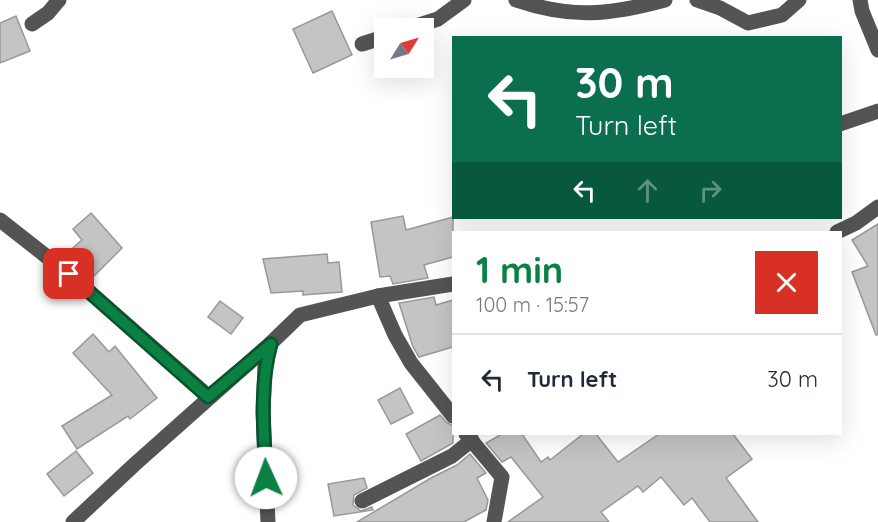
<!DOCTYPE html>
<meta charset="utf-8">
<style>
body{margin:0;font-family:Quicksand,sans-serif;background:#f6f6f7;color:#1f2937;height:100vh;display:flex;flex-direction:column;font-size:22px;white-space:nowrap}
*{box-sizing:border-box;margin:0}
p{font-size:20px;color:#747a83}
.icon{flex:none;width:33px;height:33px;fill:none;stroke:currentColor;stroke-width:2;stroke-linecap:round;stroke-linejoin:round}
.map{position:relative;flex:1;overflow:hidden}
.panel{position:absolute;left:452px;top:231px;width:390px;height:204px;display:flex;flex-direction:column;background:#fff;border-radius:0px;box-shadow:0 6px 24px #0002}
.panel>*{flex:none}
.banner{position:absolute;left:452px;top:36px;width:390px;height:183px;border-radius:0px;box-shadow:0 6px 24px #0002;background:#0b6e4f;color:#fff;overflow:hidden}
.needle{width:39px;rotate:53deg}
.fabs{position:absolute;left:374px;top:18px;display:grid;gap:12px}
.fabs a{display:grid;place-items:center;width:60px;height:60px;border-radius:0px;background:#fff;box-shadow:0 6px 24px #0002;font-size:30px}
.pin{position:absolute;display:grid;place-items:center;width:51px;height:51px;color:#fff;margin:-26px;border-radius:12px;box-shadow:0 3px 9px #0006}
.me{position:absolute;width:66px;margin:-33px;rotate:358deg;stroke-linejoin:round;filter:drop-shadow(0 0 4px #0008)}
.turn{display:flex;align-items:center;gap:21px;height:126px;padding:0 24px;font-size:27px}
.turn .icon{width:78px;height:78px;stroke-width:2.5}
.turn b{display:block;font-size:42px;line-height:51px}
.lanes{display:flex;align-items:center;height:57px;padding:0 24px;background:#0003;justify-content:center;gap:30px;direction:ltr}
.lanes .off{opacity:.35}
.round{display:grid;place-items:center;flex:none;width:63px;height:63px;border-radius:0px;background:#f6f6f7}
.headline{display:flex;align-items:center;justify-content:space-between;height:102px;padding:0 24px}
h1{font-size:36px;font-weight:700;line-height:45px;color:#0b8043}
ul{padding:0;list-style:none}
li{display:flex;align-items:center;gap:18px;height:90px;padding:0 24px;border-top:2px solid #e0e1e3}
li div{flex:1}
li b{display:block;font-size:22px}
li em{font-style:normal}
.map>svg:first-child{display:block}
</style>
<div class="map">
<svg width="878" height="522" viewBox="0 0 878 522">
<rect width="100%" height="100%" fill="#fff"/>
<!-- building -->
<g fill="#c4c4c4" stroke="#989898" stroke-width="1.5">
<path d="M332,11L352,55L313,73L293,29Z"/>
<path d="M16,16L30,51L0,63V23Z"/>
<path d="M91,213L122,248L91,279L67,253L82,240L73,229Z"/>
<path d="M403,216L406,230L453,217V257L424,265L428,278L393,284L390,276L380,277L371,222Z"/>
<path d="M878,224V335H876L852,272L868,266L852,240Z"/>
<path d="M327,254L328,263L339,262L342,292L303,295V291L271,293L263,259Z"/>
<path d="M434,297L436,305L453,300V347L419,357L413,347L399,303Z"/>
<path d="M220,301L243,318L231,334L208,317Z"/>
<path d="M93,334L109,352L115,346L157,398L130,419L128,416L77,449L62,426L112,395L73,353Z"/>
<path d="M400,388L413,413L391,424L378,400Z"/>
<path d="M440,415L446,422L453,426V443L421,461L406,434Z"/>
<path d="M502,434H522L541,462L548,457L550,460L583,434H596L618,462L659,434H733L752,459L726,478L758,522H710L692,498L684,505L661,477L643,492L638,486L601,512L609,522H508L543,497L511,457L502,462L486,443Z"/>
<path d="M76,451L93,473L64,496L47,474Z"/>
<path d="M470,454L486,473L477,478L488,500L486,510L464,522H357L431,478L457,465Z"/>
<path d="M364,478L367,488L354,495L353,505L361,511L372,507L373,510L334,516L328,484Z"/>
</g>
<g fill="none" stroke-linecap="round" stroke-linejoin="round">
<!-- minor -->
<g stroke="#545454" stroke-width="15">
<path d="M516,0C571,19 610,15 665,0"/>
<path d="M697,0L720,8L748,23L782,15L799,0"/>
<path d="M860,0L862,11L878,50"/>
<path d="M32,24L48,13L59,0"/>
<path d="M410,28L438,19L464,0"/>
<path d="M362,44L384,37"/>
<path d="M840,124L878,111"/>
<path d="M0,220L69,274L209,397"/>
<path d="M837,232L856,223L878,207"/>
<path d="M378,296L395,335L411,363L453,416"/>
<path d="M466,434L502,477L494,522"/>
<path d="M362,501L452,456L472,440"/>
<path d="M73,522L135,464L271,343"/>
<path d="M268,522L263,412L265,366L271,343L300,315L378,296L453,284"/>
</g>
</g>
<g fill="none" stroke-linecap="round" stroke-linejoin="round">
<!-- route casing -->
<g stroke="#07532c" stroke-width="15">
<path id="route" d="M69,274L208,397L271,344C259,387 264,433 266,478"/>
</g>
<!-- route -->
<use href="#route" stroke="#0b8043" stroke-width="10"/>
</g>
</svg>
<div class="fabs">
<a><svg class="needle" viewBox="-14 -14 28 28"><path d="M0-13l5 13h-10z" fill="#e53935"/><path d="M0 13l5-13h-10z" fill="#747a83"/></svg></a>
</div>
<div class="pin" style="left:69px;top:274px;background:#d93025"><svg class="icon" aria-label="arrive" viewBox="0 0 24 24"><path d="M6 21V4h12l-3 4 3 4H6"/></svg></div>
<svg class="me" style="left:266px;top:478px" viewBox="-20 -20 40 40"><circle r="19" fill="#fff"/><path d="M0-13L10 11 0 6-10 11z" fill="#0b8043"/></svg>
<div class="banner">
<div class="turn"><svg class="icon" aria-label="left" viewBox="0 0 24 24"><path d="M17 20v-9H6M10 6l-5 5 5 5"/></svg><div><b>30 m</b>Turn left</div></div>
<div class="lanes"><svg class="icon" aria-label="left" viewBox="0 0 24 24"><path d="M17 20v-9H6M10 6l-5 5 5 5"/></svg><svg class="icon off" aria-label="ahead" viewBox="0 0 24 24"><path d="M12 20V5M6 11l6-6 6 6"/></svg><svg class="icon off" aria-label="right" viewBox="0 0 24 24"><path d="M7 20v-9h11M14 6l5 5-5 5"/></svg></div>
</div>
<section class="panel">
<div class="headline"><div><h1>1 min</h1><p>100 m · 15:57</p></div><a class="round" style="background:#d93025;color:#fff"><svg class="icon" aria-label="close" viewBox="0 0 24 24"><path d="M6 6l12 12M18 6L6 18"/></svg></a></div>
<ul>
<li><svg class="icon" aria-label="left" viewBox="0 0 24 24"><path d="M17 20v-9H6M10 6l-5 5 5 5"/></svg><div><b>Turn left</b></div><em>30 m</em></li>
</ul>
</section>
</div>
